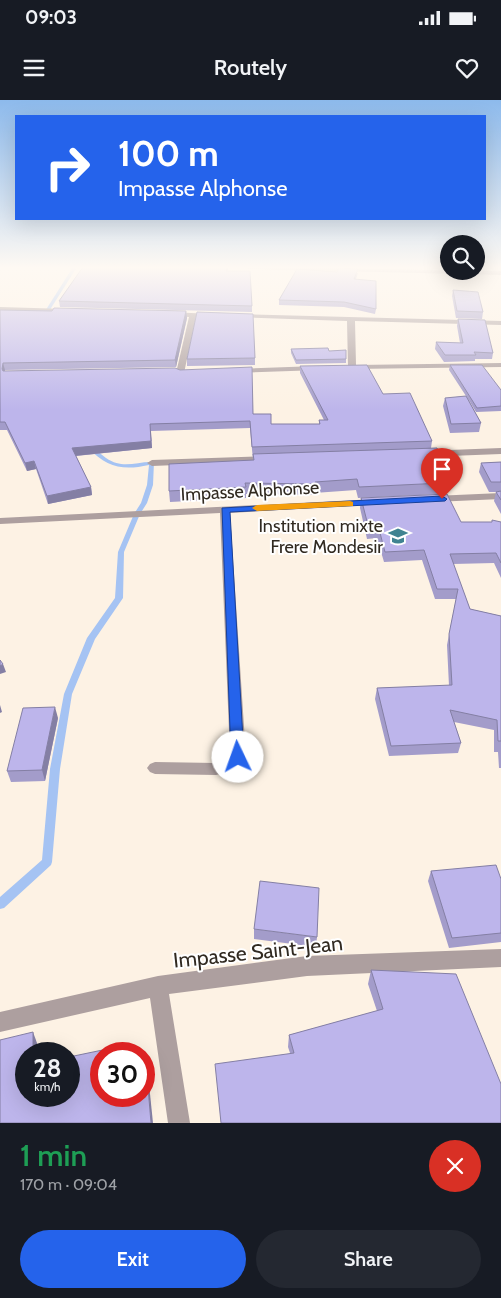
<!DOCTYPE html>
<meta charset="utf-8">
<style>
body{margin:0;font-family:Cabin,sans-serif;background:#242831;color:#f1f3f6;height:100vh;display:flex;flex-direction:column;font-size:19px;white-space:nowrap}
*{box-sizing:border-box;margin:0}
p{font-size:16px;color:#9ea1a6}
.icon{flex:none;width:28px;height:28px;fill:none;stroke:currentColor;stroke-width:2;stroke-linecap:round;stroke-linejoin:round}
.map{position:relative;height:1023px;overflow:hidden}
.side{display:flex;flex-direction:column;background:#171b24;flex:1}
.side>*{flex:none}
.guide{position:absolute;left:15px;top:15px;width:471px;height:105px;border-radius:0px;box-shadow:0 5px 20px #0002;background:#2563eb;color:#fff;overflow:hidden}
.controls{position:absolute;left:440px;top:135px;display:grid;gap:10px}
.controls a{display:grid;place-items:center;width:45px;height:45px;border-radius:50%;background:#171b24;box-shadow:0 5px 20px #0002;font-size:25px}
.speed{position:absolute;left:15px;top:942px;display:flex;gap:10px;font-size:25px;font-weight:700;text-align:center}
.speed>*{display:grid;place-content:center;width:65px;height:65px;border-radius:50%;background:#171b24;box-shadow:0 5px 20px #0002;line-height:1}
.speed small{font-size:12px;font-weight:400}
.speed .limit{border:8px solid #d22;background:#fff;color:#111}
.pin{position:absolute;display:grid;place-items:center;width:42px;height:42px;color:#fff;margin:-51px -21px;border-radius:50% 50% 50% 0;rotate:-45deg;box-shadow:0 0 5px #0007}
.pin .icon{rotate:45deg}
.me{position:absolute;width:55px;margin:-28px;rotate:357deg;stroke-linejoin:round;filter:drop-shadow(0 0 4px #0008)}
.turn{display:flex;align-items:center;gap:18px;height:105px;padding:0 20px;font-size:22px}
.turn .icon{width:65px;height:65px;stroke-width:2.5}
.turn b{display:block;font-size:35px;line-height:42px}
.round{display:grid;place-items:center;flex:none;width:52px;height:52px;border-radius:26px;background:#242831}
.overview{display:flex;align-items:center;justify-content:space-between;height:85px;padding:0 20px}
h1{font-size:30px;font-weight:600;line-height:38px;color:#1e9e55}
.cta{display:flex;gap:10px;margin-top:auto;padding:10px 20px}
.cta a{flex:1;height:58px;border-radius:30px;background:#2563eb;color:#fff;font-size:20px;font-weight:600;line-height:58px;text-align:center}
.cta a+a{background:#242831;color:#f1f3f6}
.status{display:flex;justify-content:space-between;align-items:center;height:35px;padding:0 25px;background:#171b24;direction:ltr}
.status svg{height:14px;fill:currentColor}
header{display:flex;justify-content:space-between;align-items:center;height:65px;padding:0 20px;background:#171b24;font-size:22px;font-weight:600}
.map>svg:first-child{display:block}
</style>
<div class="status"><b>09:03</b><svg viewBox="0 0 49 12"><path d="M0 12V9h3v3zM5 12V6h3v6zM10 12V3h3v9zM15 12V0h3v12zM26 1h20v11H26zM47 4h2v5h-2z"/></svg></div>
<header><svg class="icon" aria-label="menu" viewBox="0 0 24 24"><path d="M4 6h16M4 12h16M4 18h16"/></svg>Routely<svg class="icon" aria-label="heart" viewBox="0 0 24 24"><path d="M12 20l-8-8c-3-5 5-10 8-4 3-6 11-1 8 4z"/></svg></header>
<div class="map">
<svg width="501" height="1023" viewBox="0 0 501 1023">
<rect width="100%" height="100%" fill="#fdf2e4"/>
<g fill="none" stroke-linecap="round" stroke-linejoin="round">
<!-- stream -->
<g fill="#a5c3f3" fill-rule="evenodd">
<path d="M73,167H77L46,216L43,217L42,216Z"/>
<path d="M90,345C96,349 100,354 106,358C124,370 136,361 154,362L153,385L147,403L140,414L124,452L123,498L95,539L72,594L60,669L52,762L51,765L4,808L0,809V797L42,760L50,669L64,594L87,538L115,498L118,452L134,414L141,403L147,385L149,365C122,371 107,367 88,348V346Z"/>
</g>
<!-- minor -->
<g fill="#ad9f9f" fill-rule="evenodd">
<path d="M246,167L501,171V175L249,169Z"/>
<path d="M0,207L67,209L70,211L67,213L0,211Z"/>
<path d="M170,212L212,214L215,216L212,218L196,217L184,273L180,275L176,273L189,217L168,215L167,214Z"/>
<path d="M237,214L501,221V225L355,221L356,265L501,263V267L352,269L348,267L347,221L235,217L234,216Z"/>
<path d="M317,266H320V270L235,273L231,271L235,269Z"/>
<path d="M501,348V354L424,357L419,354L424,351Z"/>
<path d="M269,356L274,359L272,361L152,366L147,363L152,360Z"/>
<path d="M501,393V399L434,402L429,399L434,396Z"/>
<path d="M376,399L380,400V404L230,413L246,657L235,670L216,675L155,674L150,672L147,668L150,664L155,662L216,663L225,661L230,655L220,413L0,424V418Z"/>
<path d="M501,849V867L307,876L169,894L190,1023H168L150,898L0,932V912L158,876L307,856Z"/>
</g>
</g>
<!-- wall -->
<g fill="#a39cca">
<path d="M228,167V171L252,206V212L60,207L59,201Z"/>
<path d="M358,173L356,179L376,209L375,214L344,207L279,205V200Z"/>
<path d="M453,190L483,212L482,219L456,218L452,196Z"/>
<path d="M0,210L186,211L187,218L176,267L5,270V271L253,314L271,324H319V320H324L300,273V266L383,294L432,341L431,348L451,378L449,389H442L441,394L358,398L356,390L314,393V395L246,394V398L170,402L169,391L253,360L250,328L151,331L152,348L76,356L91,387L92,395L48,404L36,369L27,371L7,330H0Z"/>
<path d="M458,219L493,253L492,259H475V261L444,262L435,249L436,242L460,243L457,226Z"/>
<path d="M291,249L329,251L346,259V263L296,264L291,253Z"/>
<path d="M255,258V265L187,266V259Z"/>
<path d="M450,265L501,290V311L476,312L467,297L481,323L479,332L450,333L443,306L445,298L466,296L449,270Z"/>
<path d="M501,362V414L494,401L496,392H489L479,372L481,363Z"/>
<path d="M361,398L461,422H501V478L494,463L453,464L470,509L501,516V668H499L498,652H494V630L454,622L461,643L458,653L389,656L375,599L377,588L449,586L447,545L456,499H435L422,460L384,462L377,438L367,439L360,408Z"/>
<path d="M58,618L45,681L11,682L7,671Z"/>
<path d="M431,771L501,779V842L449,848L428,781Z"/>
<path d="M254,829L317,837L316,847L254,839Z"/>
<path d="M371,870L501,984L290,953L288,947L289,935L377,911L368,884Z"/>
</g>
<!-- shaded-wall -->
<g fill="#847fa4">
<path d="M186,211L187,218L176,267L175,260Z"/>
<path d="M3,263L5,270L3,276L2,269Z"/>
<path d="M150,324L152,348L74,356L72,348Z"/>
<path d="M34,361L36,369L27,371L25,363Z"/>
<path d="M91,387L92,395L48,404L47,396Z"/>
<path d="M3,564L6,572L0,574V566Z"/>
<path d="M0,605L2,612L0,613Z"/>
<path d="M55,607L58,618L45,681L42,670Z"/>
<path d="M33,932L37,943L38,954H33Z"/>
<path d="M147,975L149,984L153,1023H151Z"/>
</g>
<!-- building -->
<g fill="#bdb5eb" stroke="#847fa4">
<path d="M83,167H228L226,171H250L252,206L59,201Z"/>
<path d="M339,168L358,169L354,179L376,181V209L344,202L279,200L297,169L337,172Z"/>
<path d="M453,190L478,192L483,212L457,211Z"/>
<path d="M54,208L186,211L175,260L3,263L2,269L3,271L175,268L180,270L252,267L253,314H271V324H320L319,320H328L300,266L367,265L383,294L410,293L432,341L252,347L250,321L150,324L151,341L72,348L91,387L47,396L34,361L25,363L5,322H0V210L52,211Z"/>
<path d="M197,212L253,214L255,258L187,259Z"/>
<path d="M458,219L485,220L493,253L474,252L476,255H445L436,242L463,243Z"/>
<path d="M328,248L329,251L346,250V259L296,260L291,249Z"/>
<path d="M450,265H482L501,290V306L477,308Z"/>
<path d="M466,296L481,323L451,324L445,298Z"/>
<path d="M437,348L451,378L441,379L443,383L359,387L357,379L315,382V384L245,383L246,387L169,391V364L254,360L253,354Z"/>
<path d="M501,362V382H491L481,363Z"/>
<path d="M501,391V400L496,392Z"/>
<path d="M447,394L461,422H492V420L501,422V463L496,453L450,454L470,509L501,516V641H498L497,620L450,610L461,643L391,646L377,588L452,585L449,534L458,489H437L424,450L385,452L379,429H369L361,398Z"/>
<path d="M0,560L3,564L0,566Z"/>
<path d="M55,607L42,670L7,671L23,608Z"/>
<path d="M496,765L501,779V833L452,838L431,771Z"/>
<path d="M260,781L319,788L317,837L254,829Z"/>
<path d="M371,870L456,874L501,984V1023H221L215,964L294,953L289,935L383,909Z"/>
<path d="M33,932V954H26V996H69V957L117,947V954H101V996H144V975H147L151,1023H0V940Z"/>
</g>
<!-- sky -->
<linearGradient id="sky" x2="0" y2="1"><stop stop-color="#8dbaec"/><stop offset="0.54" stop-color="#fef9f3"/><stop offset="1" stop-color="#fef9f3" stop-opacity="0"/></linearGradient>
<rect width="501" height="310" fill="url(#sky)"/>
<!-- route -->
<path fill="#2563eb" stroke="#184099" d="M442,396L447,399L445,401L230,412L244,657L242,661H233L231,657L222,408Z"/>
<!-- slow -->
<path fill="#f59e0b" d="M350,401L353,402V406L257,411L252,408L257,405Z"/>
<!-- icons -->
<defs>
<g id="school-bare" transform="scale(1.5)"><path d="M0-5L7-2L0 1L-7-2ZM-4 1L0 2.5L4 1V4Q0 6-4 4Z" fill="#3f8391" stroke="#fff" stroke-width="2.5" paint-order="stroke"/></g>
</defs>
<g fill-rule="evenodd">
<use href="#school-bare" x="398" y="436"/>
</g>
<g text-anchor="middle" stroke-width="4" stroke-linejoin="round" paint-order="stroke">
<!-- street labels -->
<g font-size="18" fill="#312a21" stroke="#fff">
<text transform="translate(250 391) rotate(-3)" y="6">Impasse Alphonse</text>
</g>
<!-- poi labels -->
<g font-size="18" fill="#312a21" stroke="#fff" text-anchor="end">
<text x="383" y="432">Institution mixte<tspan x="383" dy="21">Frere Mondesir</tspan></text>
</g>
<!-- near-street labels -->
<g font-size="21" fill="#312a21" stroke="#fff">
<text transform="translate(258 852) rotate(-6)" y="7">Impasse Saint-Jean</text>
</g>
</g>
</svg>
<div class="controls">
<a><svg class="icon" aria-label="search" viewBox="0 0 24 24"><circle cx="10" cy="10" r="6"/><path d="M15 15l6 6"/></svg></a>
</div>
<div class="speed"><div>28<small>km/h</small></div><div class="limit">30</div></div>
<div class="pin" style="left:442px;top:399px;background:#d93025"><svg class="icon" aria-label="arrive" viewBox="0 0 24 24"><path d="M6 21V4h12l-3 4 3 4H6"/></svg></div>
<svg class="me" style="left:238px;top:657px" viewBox="-20 -20 40 40"><circle r="19" fill="#fff"/><path d="M0-13L10 11 0 6-10 11z" fill="#2563eb"/></svg>
<div class="guide">
<div class="turn"><svg class="icon" aria-label="right" viewBox="0 0 24 24"><path d="M7 20v-9h11M14 6l5 5-5 5"/></svg><div><b>100 m</b>Impasse Alphonse</div></div>
</div>
</div>
<section class="side">
<div class="overview"><div><h1>1 min</h1><p>170 m · 09:04</p></div><a class="round" style="background:#d93025;color:#fff"><svg class="icon" aria-label="close" viewBox="0 0 24 24"><path d="M6 6l12 12M18 6L6 18"/></svg></a></div>
<div class="cta"><a>Exit</a><a>Share</a></div>
</section>
